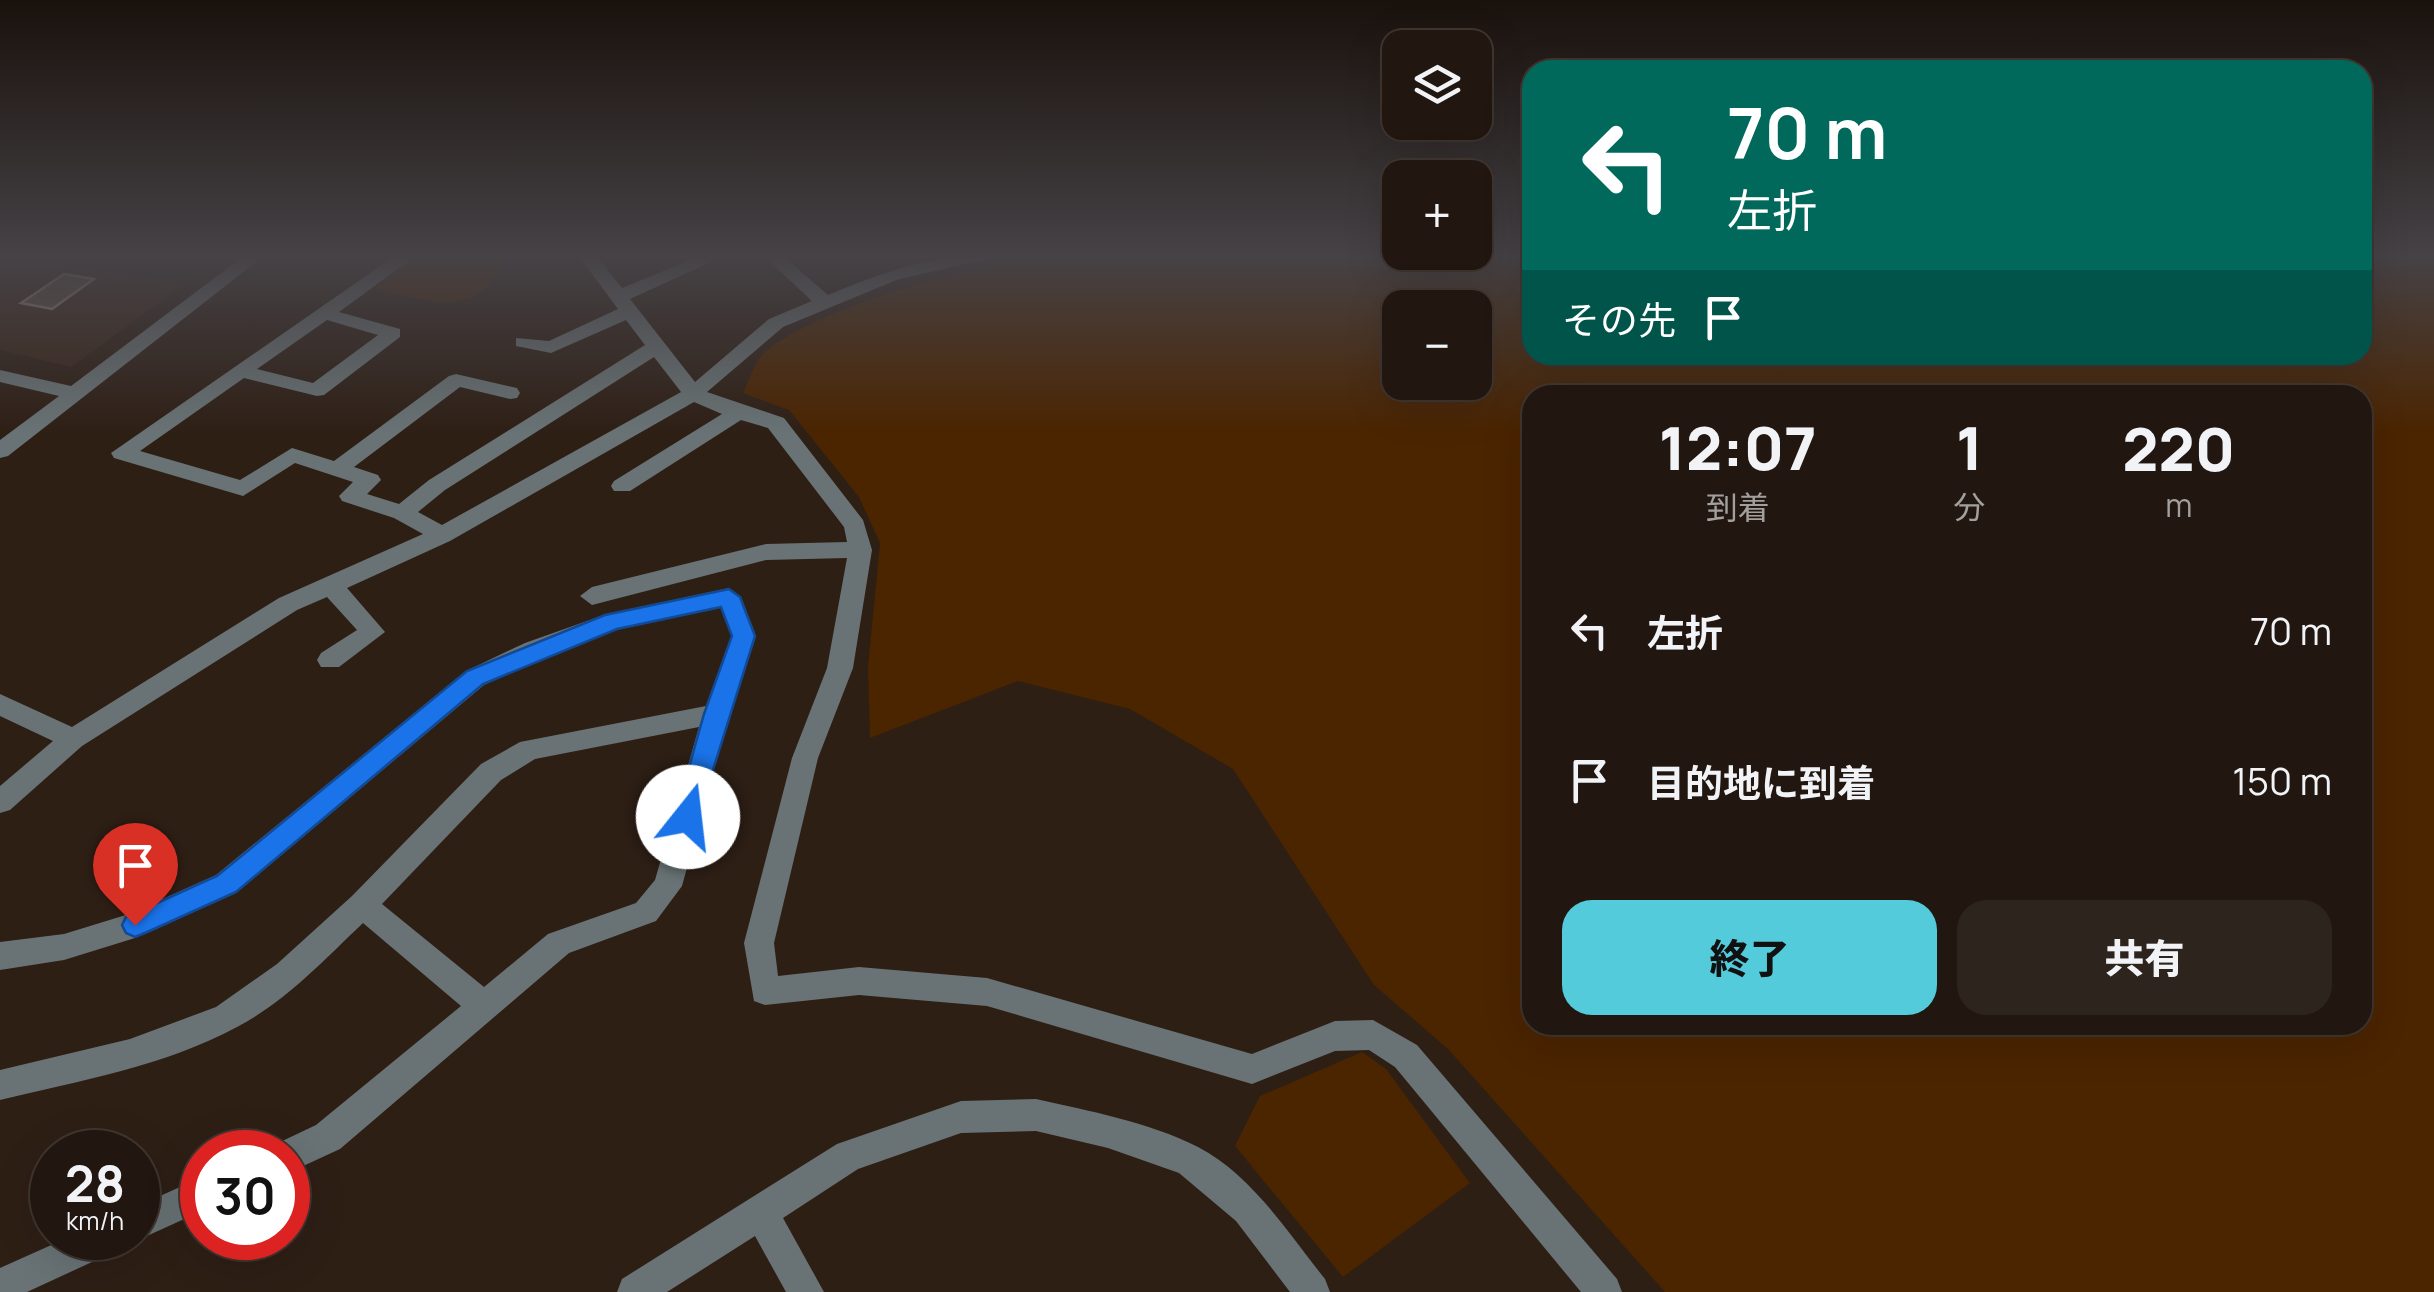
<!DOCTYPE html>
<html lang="ja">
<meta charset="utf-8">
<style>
body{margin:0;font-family:Manrope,"Noto Sans JP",sans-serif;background:#2e241e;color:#f1f3f6;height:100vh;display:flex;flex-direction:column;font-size:38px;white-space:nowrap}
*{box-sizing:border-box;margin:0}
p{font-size:32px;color:#a29f9f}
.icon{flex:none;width:55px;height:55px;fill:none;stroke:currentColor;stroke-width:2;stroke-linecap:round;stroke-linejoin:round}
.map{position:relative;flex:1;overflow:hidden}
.drawer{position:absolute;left:1522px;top:385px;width:850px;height:650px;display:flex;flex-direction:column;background:#221710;border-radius:30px;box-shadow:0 10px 40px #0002,0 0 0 2px #3f3630}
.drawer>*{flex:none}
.guide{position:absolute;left:1522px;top:60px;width:850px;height:305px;border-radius:30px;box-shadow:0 10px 40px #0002,0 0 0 2px #3f3630;background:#00695c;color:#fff;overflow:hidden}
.fabs{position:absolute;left:1382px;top:30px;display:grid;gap:20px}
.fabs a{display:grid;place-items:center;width:110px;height:110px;border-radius:20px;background:#221710;box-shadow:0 10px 40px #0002,0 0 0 2px #3f3630;font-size:50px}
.speed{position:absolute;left:30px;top:1130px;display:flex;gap:20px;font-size:50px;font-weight:700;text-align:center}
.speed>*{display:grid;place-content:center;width:130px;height:130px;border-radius:50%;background:#221710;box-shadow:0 10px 40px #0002,0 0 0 2px #3f3630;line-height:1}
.speed small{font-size:25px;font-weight:400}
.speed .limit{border:15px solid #d22;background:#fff;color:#111}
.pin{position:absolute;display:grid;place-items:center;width:85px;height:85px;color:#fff;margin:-102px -42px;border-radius:50% 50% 50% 0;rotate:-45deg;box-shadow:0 0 10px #0007}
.pin .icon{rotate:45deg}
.me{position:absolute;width:110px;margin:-55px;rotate:16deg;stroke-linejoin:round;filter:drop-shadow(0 0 8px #0008)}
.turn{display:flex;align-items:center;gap:35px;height:210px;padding:0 40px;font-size:45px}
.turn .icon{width:130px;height:130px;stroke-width:2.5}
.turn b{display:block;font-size:70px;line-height:85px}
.then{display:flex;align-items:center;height:95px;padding:0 40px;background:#0003;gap:20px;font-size:38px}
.eta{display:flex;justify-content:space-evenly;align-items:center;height:170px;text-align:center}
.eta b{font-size:60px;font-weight:800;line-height:70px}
.action{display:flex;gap:20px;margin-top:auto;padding:20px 40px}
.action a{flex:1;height:115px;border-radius:30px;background:#53cbdb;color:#111;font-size:40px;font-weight:800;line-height:115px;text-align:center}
.action a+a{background:#2e241e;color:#f1f3f6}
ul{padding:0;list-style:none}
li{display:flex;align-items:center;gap:30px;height:150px;padding:0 40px}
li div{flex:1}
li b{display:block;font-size:38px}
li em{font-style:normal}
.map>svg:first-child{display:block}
</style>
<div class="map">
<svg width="2434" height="1292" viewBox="0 0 2434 1292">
<rect width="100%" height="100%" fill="#2e1f15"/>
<!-- built -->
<path fill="#3a2619" d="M0,255L185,284L71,367L0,350Z"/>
<!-- green -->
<g fill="#4b2400" fill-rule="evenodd">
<path d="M418,255H495L509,259C473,322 433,301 374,288L394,276L388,273Z"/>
<path d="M1051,255H1532V355H2362L2363,255H2434V1292H1665L1448,1049L1374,985L1233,769L1130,709L1018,681L870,738L868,667L880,543L859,497L789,410L743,393C749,381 755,360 765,352C821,305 977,264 1051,255ZM1400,308H1475V382H1400ZM1532,395H2362V1025H1532Z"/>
<path d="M1362,1052L1386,1069L1470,1183L1343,1277L1235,1146L1260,1096Z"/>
</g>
<!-- building -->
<path fill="#635347" stroke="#9f8d80" stroke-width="2.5" d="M64,274L94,279L52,309L21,303Z"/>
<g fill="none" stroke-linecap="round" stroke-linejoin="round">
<!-- minor -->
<g fill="#697375" fill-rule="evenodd">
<path d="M245,255H265L8,456L0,458V440L59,396L0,382V370L71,386Z"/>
<path d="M396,255H417L339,312L400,329V337L324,395L317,396L244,378L140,451L240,480L292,448L334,461L449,376L456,374L517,388L520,393L517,398L510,399L460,387L354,467L378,475L381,480L367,494L399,504L429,480L645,345L626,320L551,353L516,346V338L549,341L618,309L578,255H596L622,288L702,255H726L630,299L695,382L769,319L812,301L763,255H782L828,295C880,273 932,255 990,255L988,259L899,279L783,327L707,392L784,418L863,520L872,550L853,668L818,758L774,943L778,976L859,967L987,978L1252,1054L1335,1021L1373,1020L1417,1045L1617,1279L1622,1292H1581L1395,1067L1369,1050L1335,1051L1252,1084L987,1006L859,995L765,1005L754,1001L744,943L792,758L827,668L847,558L766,560L592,605L580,596L592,587L766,544L847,542L844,527L768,428L741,420L630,491H614L611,486L614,481L722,414L694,402L450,541L347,588L385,632L339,667H321L317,660L321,653L357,630L327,597L297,610L82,746L10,810L0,813V786L53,741L0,716V694L72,727L279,598L423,534L394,518L342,501L339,496L353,482L295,463L243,496L114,458L111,453ZM327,320L378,335L313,383L257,369ZM654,357L681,392L442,525L418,512L445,490Z"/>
<path d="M729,588L741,597L756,636L729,714L682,886L656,921L569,953L340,1149L288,1173V1152H273L276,1144L316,1125L461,1006L363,923C324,960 285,1002 237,1027C165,1066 79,1081 0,1100V1070L130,1039L216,1007L277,964L352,896L481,764L520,742L706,706L732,636L721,607L617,629L543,657L484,685L236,893L135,938L64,960L0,970V942L64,934L129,914L216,875L466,671L525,643L604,615ZM699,727L655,880L636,903L548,934L484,987L382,904L501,780L535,759Z"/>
<path d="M1036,1099C1089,1111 1149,1122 1198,1147C1252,1175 1288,1233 1325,1279L1330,1292H1290L1236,1221L1179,1173L1108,1148L1036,1131L961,1133L858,1169L783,1218L824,1292H786L755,1236L667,1292H617L622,1279L837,1144L961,1101Z"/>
<path d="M202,1177V1211L138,1240L131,1238H138V1206Z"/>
<path d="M67,1238H123L118,1250L27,1292H0V1268Z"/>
</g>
</g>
<!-- sky -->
<linearGradient id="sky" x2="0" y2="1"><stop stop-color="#19110c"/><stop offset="0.59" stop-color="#464246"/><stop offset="1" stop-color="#464246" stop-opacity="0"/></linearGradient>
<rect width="2434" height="435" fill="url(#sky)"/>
<!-- route -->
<path fill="#1a73e8" stroke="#114b97" stroke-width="2.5" d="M729,589L740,597L755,636L696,824L688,827L679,824L675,817L704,714L732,636L721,607L617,629L483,684L236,892L145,933L135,937L126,933L122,925L126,917L217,876L467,671L605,615Z"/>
</svg>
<div class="fabs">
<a><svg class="icon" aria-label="layers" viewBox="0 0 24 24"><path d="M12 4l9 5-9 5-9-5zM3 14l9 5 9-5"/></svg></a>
<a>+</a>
<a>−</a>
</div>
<div class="speed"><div>28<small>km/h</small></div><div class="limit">30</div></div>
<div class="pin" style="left:135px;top:925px;background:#d93025"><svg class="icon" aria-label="arrive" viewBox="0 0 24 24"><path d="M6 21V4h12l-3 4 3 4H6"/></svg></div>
<svg class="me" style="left:688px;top:817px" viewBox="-20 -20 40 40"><circle r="19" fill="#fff"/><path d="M0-13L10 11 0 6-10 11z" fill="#1a73e8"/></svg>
<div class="guide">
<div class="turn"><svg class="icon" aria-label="left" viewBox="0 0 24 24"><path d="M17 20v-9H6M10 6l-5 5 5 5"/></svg><div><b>70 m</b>左折</div></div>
<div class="then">その先<svg class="icon" aria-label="arrive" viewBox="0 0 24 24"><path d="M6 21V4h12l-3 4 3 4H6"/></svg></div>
</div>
<section class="drawer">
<div class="eta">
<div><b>12:07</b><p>到着</p></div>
<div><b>1</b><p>分</p></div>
<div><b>220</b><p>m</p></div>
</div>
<ul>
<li><svg class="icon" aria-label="left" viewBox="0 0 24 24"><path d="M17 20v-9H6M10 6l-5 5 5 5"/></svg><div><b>左折</b></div><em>70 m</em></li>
<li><svg class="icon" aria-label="arrive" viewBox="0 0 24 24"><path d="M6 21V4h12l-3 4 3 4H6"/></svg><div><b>目的地に到着</b></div><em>150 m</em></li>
</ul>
<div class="action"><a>終了</a><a>共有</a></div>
</section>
</div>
